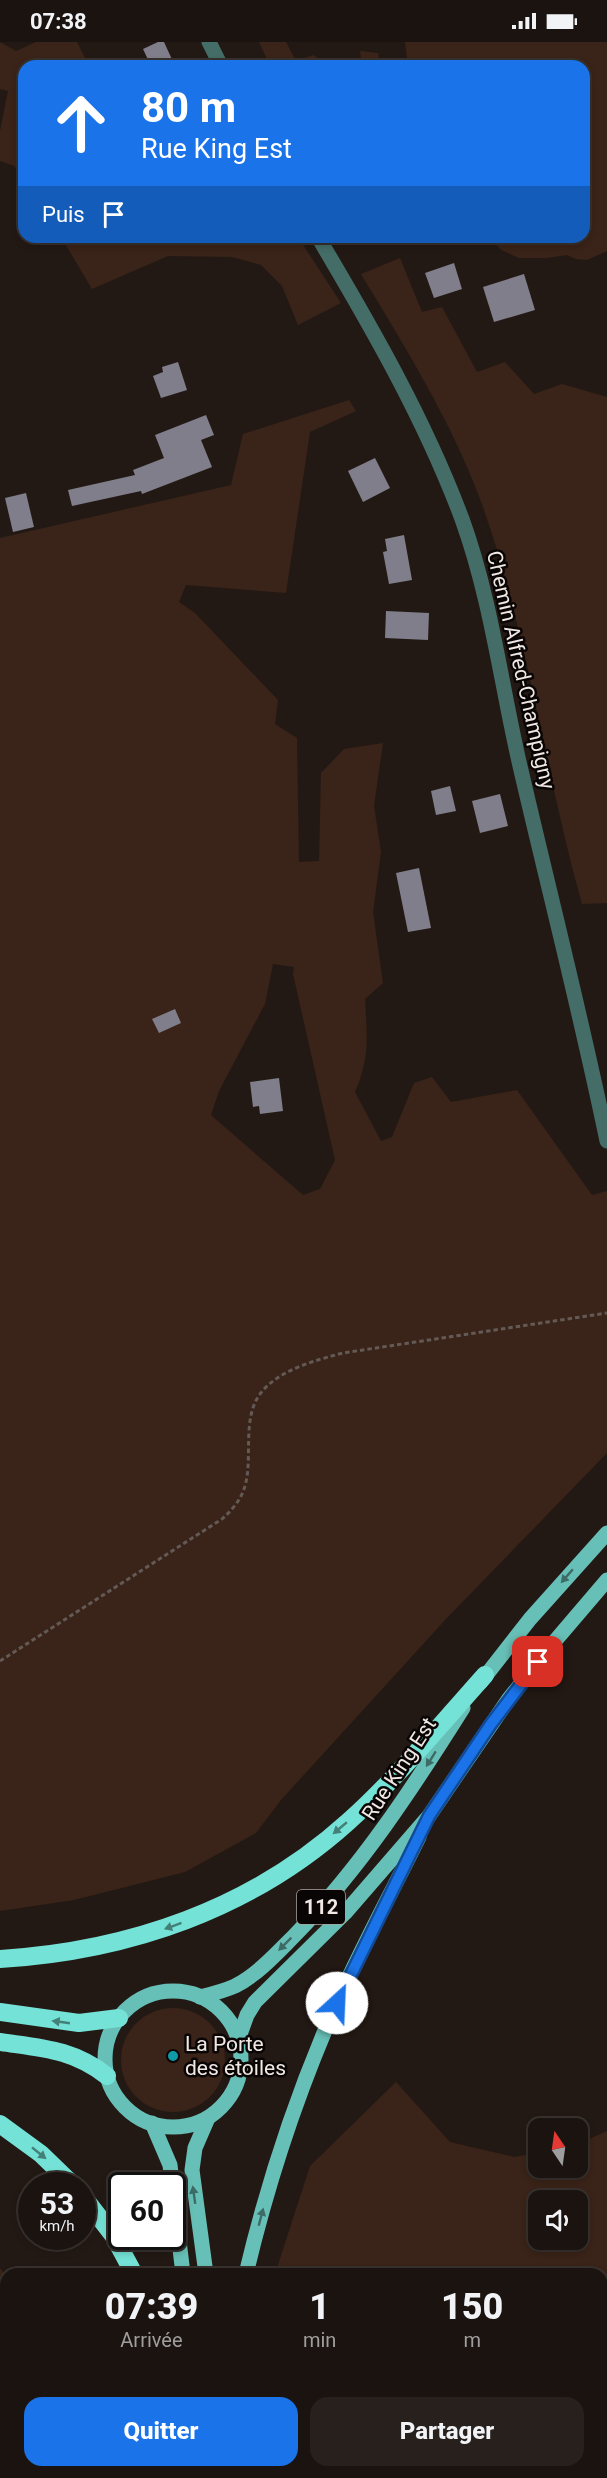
<!DOCTYPE html>
<html lang="fr">
<meta charset="utf-8">
<style>
body{margin:0;font-family:Roboto,sans-serif;background:#27201d;color:#f1f3f6;height:100vh;display:flex;flex-direction:column;font-size:22px;white-space:nowrap}
*{box-sizing:border-box;margin:0}
p{font-size:20px;color:#9f9e9e}
.icon{flex:none;width:33px;height:33px;fill:none;stroke:currentColor;stroke-width:2;stroke-linecap:round;stroke-linejoin:round}
.map{position:relative;flex:1;overflow:hidden}
.side{position:absolute;left:0px;top:2226px;width:608px;height:210px;display:flex;flex-direction:column;background:#1a130f;border-radius:18px 18px 0 0;box-shadow:0 3px 9px #0003,0 0 0 2px #38322f}
.side>*{flex:none}
.guide{position:absolute;left:18px;top:18px;width:572px;height:183px;border-radius:18px;box-shadow:0 3px 9px #0003,0 0 0 2px #38322f;background:#1a73e8;color:#fff;overflow:hidden}
.needle{width:39px;rotate:347deg}
.controls{position:absolute;left:528px;top:2076px;display:grid;gap:12px}
.controls a{display:grid;place-items:center;width:60px;height:60px;border-radius:12px;background:#1a130f;box-shadow:0 3px 9px #0003,0 0 0 2px #38322f;font-size:30px}
.speed{position:absolute;left:18px;top:2130px;display:flex;gap:12px;font-size:30px;font-weight:700;text-align:center}
.speed>*{display:grid;place-content:center;width:78px;height:78px;border-radius:50%;background:#1a130f;box-shadow:0 3px 9px #0003,0 0 0 2px #38322f;line-height:1}
.speed small{font-size:15px;font-weight:400}
.speed .limit{border:3px solid #111;border-radius:9px;background:#fff;color:#111}
.pin{position:absolute;display:grid;place-items:center;width:51px;height:51px;color:#fff;margin:-26px;border-radius:12px;box-shadow:0 3px 9px #0006}
.me{position:absolute;width:66px;margin:-33px;rotate:25deg;stroke-linejoin:round;filter:drop-shadow(0 0 4px #0008)}
.turn{display:flex;align-items:center;gap:21px;height:126px;padding:0 24px;font-size:27px}
.turn .icon{width:78px;height:78px;stroke-width:2.5}
.turn b{display:block;font-size:42px;line-height:51px}
.then{display:flex;align-items:center;height:57px;padding:0 24px;background:#0003;gap:12px;font-size:22px}
.eta{display:flex;justify-content:space-evenly;align-items:center;height:102px;text-align:center}
.eta b{font-size:36px;font-weight:800;line-height:42px}
.action{display:flex;gap:12px;margin-top:auto;padding:12px 24px}
.action a{flex:1;height:69px;border-radius:18px;background:#1a73e8;color:#fff;font-size:24px;font-weight:800;line-height:69px;text-align:center}
.action a+a{background:#27201d;color:#f1f3f6}
.status{display:flex;justify-content:space-between;align-items:center;height:42px;padding:0 30px;background:#1a130f;direction:ltr}
.status svg{height:16px;fill:currentColor}
.map>svg:first-child{display:block}
</style>
<div class="status"><b>07:38</b><svg viewBox="0 0 49 12"><path d="M0 12V9h3v3zM5 12V6h3v6zM10 12V3h3v9zM15 12V0h3v12zM26 1h20v11H26zM47 4h2v5h-2z"/></svg></div>
<div class="map">
<svg width="607" height="2436" viewBox="0 0 607 2436">
<rect width="100%" height="100%" fill="#231914"/>
<!-- green -->
<g fill="#3a2318" fill-rule="evenodd">
<path d="M0,0L16,9L36,0H77L89,24H24V136L14,124L0,119V89L8,49L0,47Z"/>
<path d="M259,0H286L296,19L313,13L323,19V24H270Z"/>
<path d="M405,0H607V209L587,218L576,217L567,213L547,216H519L501,208L490,195H584V24H408Z"/>
<path d="M360,9L378,11L381,24H362Z"/>
<path d="M61,195H134L151,202L173,195H298L341,261L298,283L282,244L261,223L232,215L168,214L92,247Z"/>
<path d="M400,216L422,270L442,265L477,330L505,320L534,352L562,342L607,355V861L582,862C544,728 528,588 480,457C450,377 405,305 361,232Z"/>
<path d="M349,358L356,369L310,390L286,551L186,543L179,560L195,571L278,658L275,682L297,696L299,820L319,819L321,731L344,707L383,701L374,764L381,810L373,870L383,941L365,957C367,995 370,1015 355,1050L381,1099L392,1095L414,1041L432,1035L451,1060L517,1048L592,1153L607,1149V1411L446,1577L281,1758L256,1791L185,1830L74,1858L0,1869V496L231,443L243,392ZM273,922L294,925L293,932L335,1118L320,1147L303,1153L211,1073L219,1049L265,962Z"/>
<circle cx="173" cy="2018" r="52"/>
<path d="M396,2040L450,2100L514,2115L538,2111V2126H578V2102L607,2089V2436H426L427,2430H602V2232H275L310,2124ZM538,2158H578V2198H538Z"/>
<path d="M0,2226L6,2234V2430H86L87,2436H0Z"/>
</g>
<!-- building -->
<g fill="#7f7e8a">
<path d="M158,0H164L175,24H151L143,7Z"/>
<path d="M454,221L462,247L434,256L425,231Z"/>
<path d="M524,232L535,268L494,280L483,245Z"/>
<path d="M178,320L187,348L161,356L153,334L163,330L162,325Z"/>
<path d="M206,373L214,393L201,398L212,425L142,452L141,449L72,464L68,448L135,433L133,428L164,416L155,393Z"/>
<path d="M375,416L390,446L363,460L348,429Z"/>
<path d="M26,451L34,485L13,490L5,456Z"/>
<path d="M404,493L412,538L389,542L383,510L387,509L385,497Z"/>
<path d="M386,569L429,571L428,598L385,596Z"/>
<path d="M450,744L456,769L436,773L431,749Z"/>
<path d="M500,752L508,784L480,791L472,759Z"/>
<path d="M419,826L431,886L408,890L396,831Z"/>
<path d="M175,967L181,981L159,991L152,977Z"/>
<path d="M279,1036L283,1069L260,1072L259,1064L253,1065L250,1040Z"/>
</g>
<g fill="none" stroke-linecap="round" stroke-linejoin="round">
<!-- path -->
<path stroke="#635955" stroke-width="3" stroke-dasharray="4.5 3" stroke-linecap="butt" d="M0,1619L222,1477C231,1469 240,1459 244,1447C254,1419 241,1378 260,1352C278,1328 316,1318 343,1311L607,1271"/>
<!-- tertiary -->
<g stroke="#446d68" stroke-width="15">
<path d="M209,0L221,24"/>
<path d="M318,195C372,286 425,378 462,477C491,557 501,642 520,724C549,849 581,973 607,1099"/>
</g>
<!-- primary -->
<g stroke="#67c0b7" stroke-width="15">
<path d="M480,1641L530,1577L607,1491"/>
<circle cx="173" cy="2017" r="68"/>
<path d="M200,1955C212,1952 224,1949 235,1944C257,1933 277,1911 294,1894C361,1825 412,1747 463,1666"/>
<path d="M238,1998L247,1973L255,1960L345,1871L429,1774L508,1658L549,1606L607,1538"/>
<path d="M152,2081L170,2123L183,2232"/>
<path d="M206,2232L192,2128L195,2106L208,2076"/>
<path d="M246,2232C267,2143 296,2055 332,1972C358,1912 390,1854 419,1795"/>
<path d="M175,2436V2430"/>
<path d="M207,2436L208,2430"/>
</g>
<!-- motorway -->
<g stroke="#74e2d6" stroke-width="18">
<path d="M0,1917C129,1909 252,1867 349,1779C398,1735 441,1682 485,1633"/>
<path d="M0,1970L79,1981L119,1976"/>
<path d="M0,2000C41,2006 73,2007 107,2034"/>
<path d="M0,2082L41,2112L74,2144"/>
<path d="M82,2153L113,2193L134,2232"/>
</g>
</g>
<!-- one-way arrows -->
<defs><path id="oneway-solid" d="M-6-.8H1V-3.2L6.5 0L1 3.2V.8H-6Z" transform="scale(1.5)"/></defs>
<g fill="#3d6c66">
<use href="#oneway-solid" transform="translate(567 1534) rotate(131)"/>
<use href="#oneway-solid" transform="translate(431 1717) rotate(122)"/>
<use href="#oneway-solid" transform="translate(285 1902) rotate(135)"/>
<use href="#oneway-solid" transform="translate(194 2153) rotate(-98)"/>
<use href="#oneway-solid" transform="translate(261 2175) rotate(-75)"/>
</g>
<g fill="#447f78">
<use href="#oneway-solid" transform="translate(340 1786) rotate(140)"/>
<use href="#oneway-solid" transform="translate(173 1884) rotate(160)"/>
<use href="#oneway-solid" transform="translate(61 1980) rotate(-172)"/>
<use href="#oneway-solid" transform="translate(39 2111) rotate(39)"/>
</g>
<g fill="none" stroke-linecap="round" stroke-linejoin="round">
<!-- route casing -->
<g stroke="#114b97" stroke-width="15">
<path id="route" d="M337,1961L429,1774L491,1682L538,1620"/>
</g>
<!-- route -->
<use href="#route" stroke="#1a73e8" stroke-width="10"/>
</g>
<!-- markers -->
<circle fill="#0f9aa8" stroke="#090504" stroke-width="2" cx="173" cy="2014" r="6"/>
<g text-anchor="middle" stroke-width="5" stroke-linejoin="round" paint-order="stroke">
<!-- shield labels -->
<rect fill="#090504" stroke="#aba4a2" stroke-width="1.5" x="297" y="1848" width="48" height="34" rx="4.5"/>
<g font-size="20" font-weight="bold" fill="#f0e8e5">
<text x="321" y="1872">112</text>
</g>
<!-- street labels -->
<g font-size="21" fill="#f0e8e5" stroke="#090504">
<text transform="translate(521 628) rotate(77)" y="7">Chemin Alfred-Champigny</text>
<text transform="translate(399 1727) rotate(-57)" y="7">Rue King Est</text>
</g>
<!-- poi labels -->
<g font-size="21" fill="#f0e8e5" stroke="#090504" text-anchor="start">
<text x="185" y="2009">La Porte<tspan x="185" dy="24">des étoiles</tspan></text>
</g>
</g>
</svg>
<div class="controls">
<a><svg class="needle" viewBox="-14 -14 28 28"><path d="M0-13l5 13h-10z" fill="#e53935"/><path d="M0 13l5-13h-10z" fill="#9f9e9e"/></svg></a>
<a><svg class="icon" aria-label="sound" viewBox="0 0 24 24"><path d="M4 9h4l5-4v14l-5-4H4zM17 9q2 3 0 6"/></svg></a>
</div>
<div class="speed"><div>53<small>km/h</small></div><div class="limit">60</div></div>
<div class="pin" style="left:538px;top:1620px;background:#d93025"><svg class="icon" aria-label="arrive" viewBox="0 0 24 24"><path d="M6 21V4h12l-3 4 3 4H6"/></svg></div>
<svg class="me" style="left:337px;top:1961px" viewBox="-20 -20 40 40"><circle r="19" fill="#fff"/><path d="M0-13L10 11 0 6-10 11z" fill="#1a73e8"/></svg>
<div class="guide">
<div class="turn"><svg class="icon" aria-label="ahead" viewBox="0 0 24 24"><path d="M12 20V5M6 11l6-6 6 6"/></svg><div><b>80 m</b>Rue King Est</div></div>
<div class="then">Puis<svg class="icon" aria-label="arrive" viewBox="0 0 24 24"><path d="M6 21V4h12l-3 4 3 4H6"/></svg></div>
</div>
<section class="side">
<div class="eta">
<div><b>07:39</b><p>Arrivée</p></div>
<div><b>1</b><p>min</p></div>
<div><b>150</b><p>m</p></div>
</div>
<div class="action"><a>Quitter</a><a>Partager</a></div>
</section>
</div>
